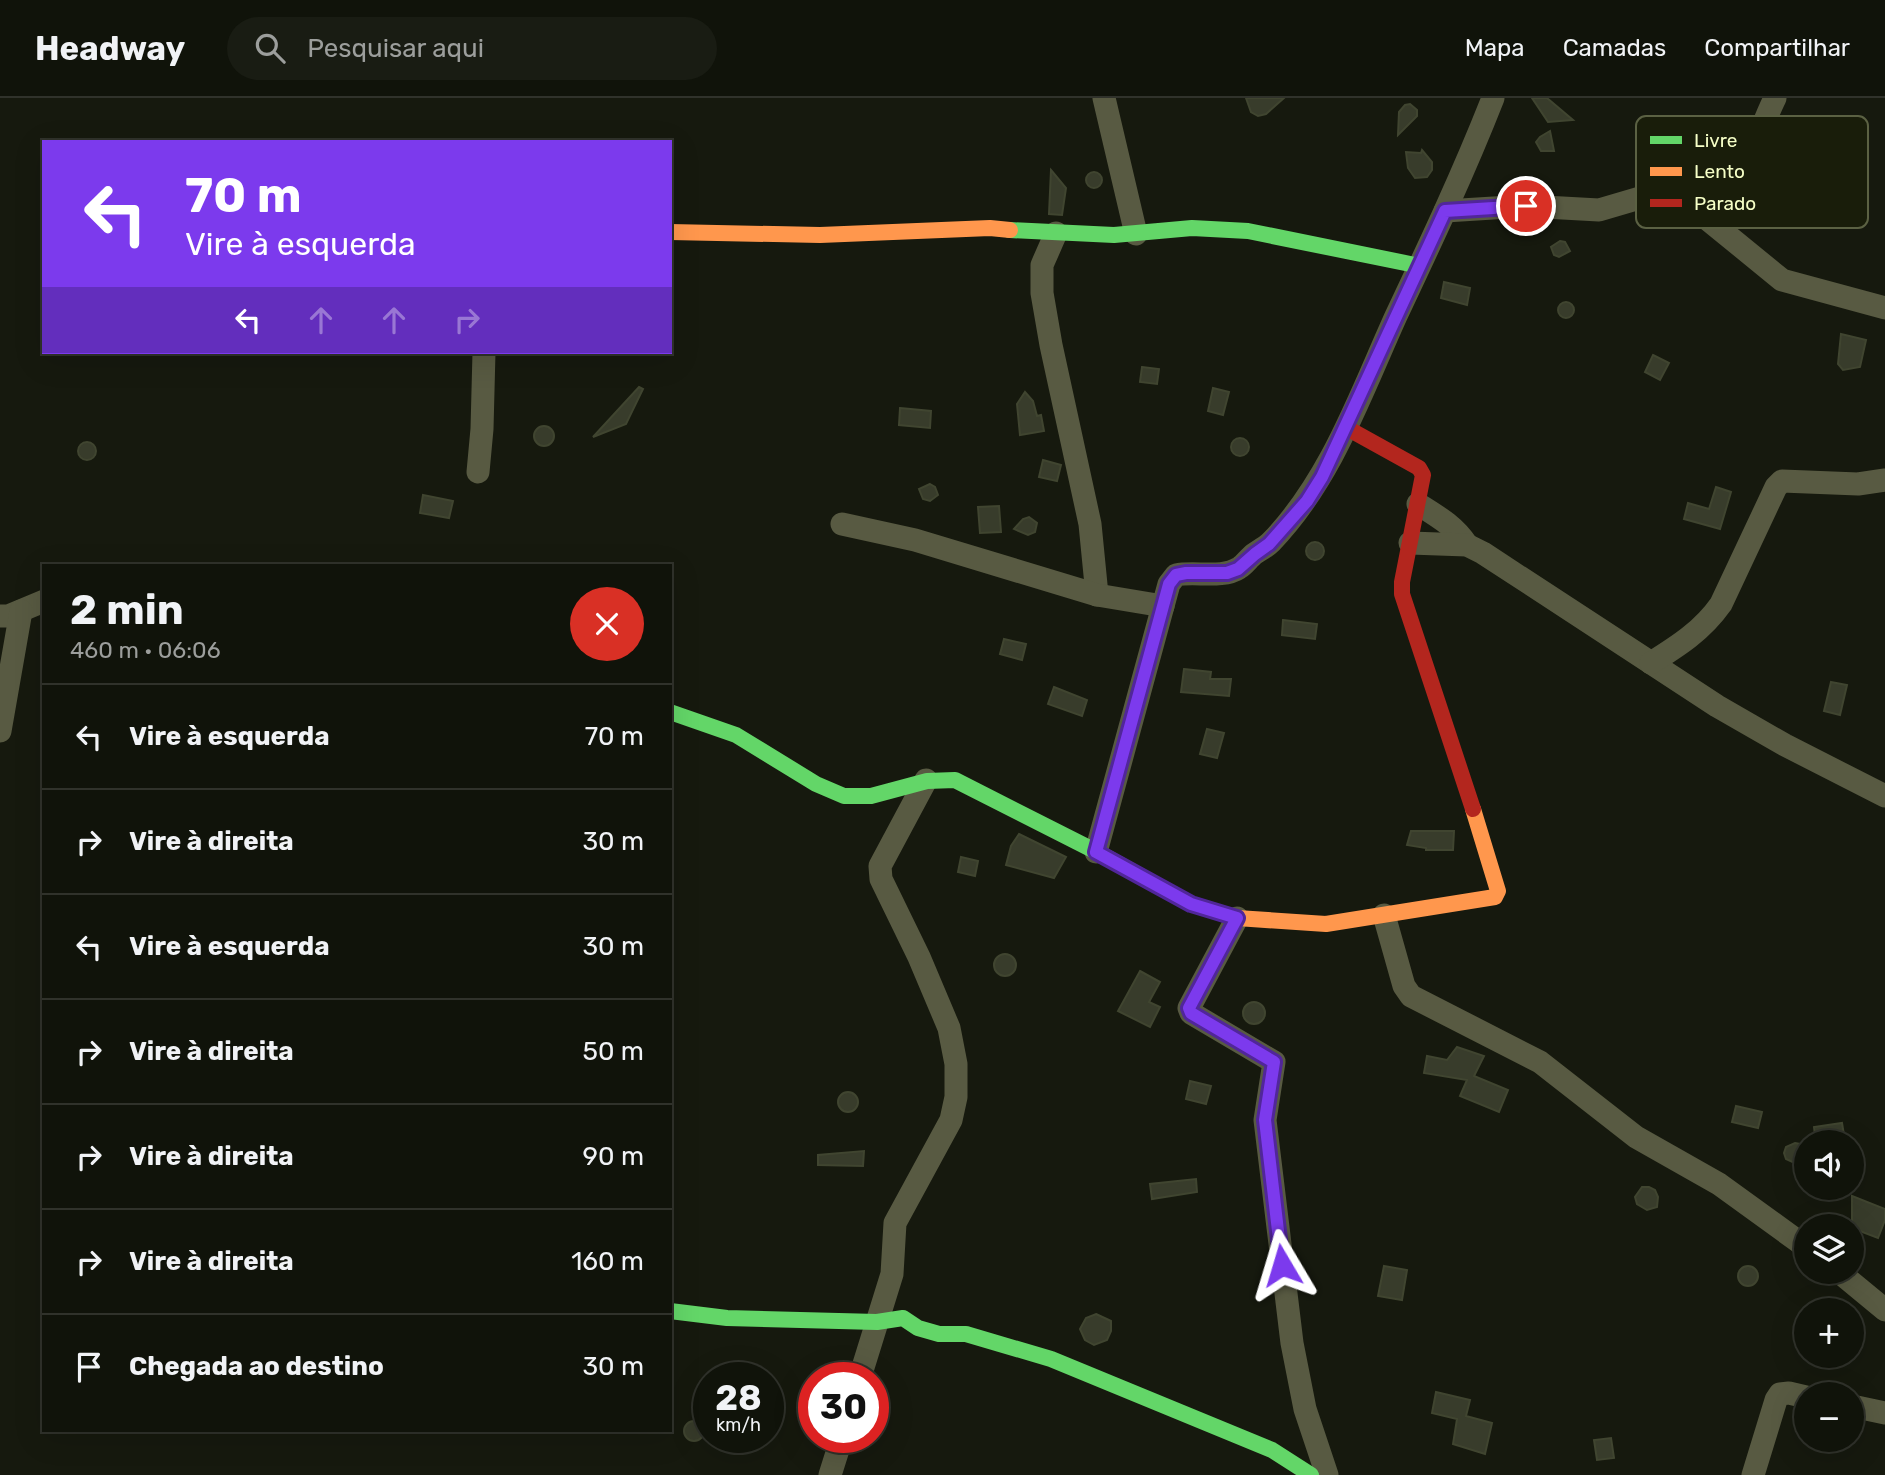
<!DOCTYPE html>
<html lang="pt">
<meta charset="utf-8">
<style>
body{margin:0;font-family:Rubik,sans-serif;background:#191c13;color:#f1f3f6;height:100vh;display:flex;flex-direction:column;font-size:26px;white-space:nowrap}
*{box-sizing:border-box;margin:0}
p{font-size:23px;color:#9c9e9c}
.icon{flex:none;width:38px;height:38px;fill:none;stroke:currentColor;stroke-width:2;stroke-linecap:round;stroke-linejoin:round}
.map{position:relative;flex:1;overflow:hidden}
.sheet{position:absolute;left:42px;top:466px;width:630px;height:868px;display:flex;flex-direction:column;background:#10130a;border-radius:0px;box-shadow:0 7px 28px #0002,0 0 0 2px #30322b}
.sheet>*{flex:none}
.top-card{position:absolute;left:42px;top:42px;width:630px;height:214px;border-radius:0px;box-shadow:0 7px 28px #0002,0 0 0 2px #30322b;background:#7c3aed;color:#fff;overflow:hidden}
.buttons{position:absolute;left:1794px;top:1032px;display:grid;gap:14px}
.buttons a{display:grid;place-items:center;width:70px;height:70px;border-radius:50%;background:#10130a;box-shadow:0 7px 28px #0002,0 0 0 2px #30322b;font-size:35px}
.speed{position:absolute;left:693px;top:1264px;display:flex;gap:14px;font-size:35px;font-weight:700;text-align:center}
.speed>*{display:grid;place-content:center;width:91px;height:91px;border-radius:50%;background:#10130a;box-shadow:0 7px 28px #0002,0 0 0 2px #30322b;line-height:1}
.speed small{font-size:18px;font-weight:400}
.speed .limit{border:10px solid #d22;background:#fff;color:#111}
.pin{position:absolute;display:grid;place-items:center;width:60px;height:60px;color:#fff;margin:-30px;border:4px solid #fff;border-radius:50%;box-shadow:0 2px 7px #0007}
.me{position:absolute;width:77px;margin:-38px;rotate:353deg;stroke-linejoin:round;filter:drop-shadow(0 0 5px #0008)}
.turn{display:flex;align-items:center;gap:24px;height:147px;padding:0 28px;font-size:32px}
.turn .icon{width:91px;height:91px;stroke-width:2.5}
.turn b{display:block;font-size:49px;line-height:60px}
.lanes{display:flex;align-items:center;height:66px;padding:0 28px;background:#0003;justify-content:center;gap:35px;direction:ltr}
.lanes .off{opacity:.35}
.round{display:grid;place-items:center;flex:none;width:74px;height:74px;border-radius:37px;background:#191c13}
.head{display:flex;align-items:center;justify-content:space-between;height:119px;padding:0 28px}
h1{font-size:42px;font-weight:700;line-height:52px}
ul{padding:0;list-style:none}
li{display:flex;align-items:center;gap:21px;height:105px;padding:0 28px;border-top:2px solid #30322b}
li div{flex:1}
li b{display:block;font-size:26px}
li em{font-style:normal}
header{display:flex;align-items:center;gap:42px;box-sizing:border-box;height:98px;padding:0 35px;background:#10130a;border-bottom:2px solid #30322b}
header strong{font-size:33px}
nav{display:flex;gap:38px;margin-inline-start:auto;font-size:24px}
.search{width:490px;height:63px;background:#191c13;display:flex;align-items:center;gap:18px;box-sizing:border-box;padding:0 24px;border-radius:38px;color:#9c9e9c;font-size:26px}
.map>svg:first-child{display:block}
</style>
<header>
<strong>Headway</strong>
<div class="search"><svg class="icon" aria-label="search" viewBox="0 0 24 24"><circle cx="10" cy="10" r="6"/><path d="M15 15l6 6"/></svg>Pesquisar aqui</div>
<nav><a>Mapa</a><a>Camadas</a><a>Compartilhar</a></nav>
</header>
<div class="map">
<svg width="1885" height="1377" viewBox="0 0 1885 1377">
<rect width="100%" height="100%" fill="#16190e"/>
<!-- building -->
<g fill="#383c2b" stroke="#404530" stroke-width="2">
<path d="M1246,0H1284L1266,16L1258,18L1251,14Z"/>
<path d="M1532,0H1547L1573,22L1548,24Z"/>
<path d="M1410,6L1417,12V18L1398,37L1399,14L1405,7Z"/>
<path d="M1550,33L1554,53H1541L1536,44L1540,39Z"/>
<path d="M1422,52L1432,64V72L1427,79L1415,80L1408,70L1406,54L1421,55Z"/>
<path d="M1051,72L1066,90L1062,117L1049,116Z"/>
<circle cx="1094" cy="82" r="8"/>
<path d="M1560,143L1565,144L1570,153L1559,159L1554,157L1551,149Z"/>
<path d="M1444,184L1470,190L1467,207L1441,200Z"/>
<circle cx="1566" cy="212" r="8"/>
<path d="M1841,236L1866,242L1860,269L1843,272L1838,266Z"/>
<path d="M1653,257L1669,265L1660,282L1645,274Z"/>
<path d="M1142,269L1159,271L1157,286L1140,284Z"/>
<path d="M639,289L643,291L626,326L593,339Z"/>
<path d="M1213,290L1229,294L1223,317L1208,313Z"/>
<path d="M1025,294L1033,303L1037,318L1041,317L1044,333L1020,337L1017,306Z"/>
<path d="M900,310L931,313L930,330L899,327Z"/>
<circle cx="544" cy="338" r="10"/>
<circle cx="1240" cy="349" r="9"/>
<circle cx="87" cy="353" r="9"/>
<path d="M1043,362L1061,367L1057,383L1039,379Z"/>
<path d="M930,386L935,389L938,397L930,403L923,401L919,391Z"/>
<path d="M1716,389L1731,394L1720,431L1684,421L1688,405L1709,411Z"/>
<path d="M423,397L453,403L449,420L420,415Z"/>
<path d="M999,408L1001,434L980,435L978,409Z"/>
<path d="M1029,419L1037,425L1035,434L1028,437L1014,431L1023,421Z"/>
<circle cx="1315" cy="453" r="9"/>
<path d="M1283,522L1317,526L1315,541L1282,537Z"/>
<path d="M1004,541L1026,546L1022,562L1000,556Z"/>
<path d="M1184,571L1211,574L1210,581H1231L1229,598L1181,594Z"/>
<path d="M1831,584L1847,587L1840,617L1824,613Z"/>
<path d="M1054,589L1087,602L1082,618L1048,606Z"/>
<path d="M1207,631L1224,635L1217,660L1200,656Z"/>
<path d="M1411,733H1454L1453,752H1426V750L1407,747Z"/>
<path d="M1019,736L1066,759L1054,780L1006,767L1011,748Z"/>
<path d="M961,759L978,763L975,778L958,774Z"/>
<circle cx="1005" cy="867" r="11"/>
<path d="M1140,873L1160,884L1149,904L1160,909L1150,929L1118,913Z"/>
<circle cx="1254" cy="915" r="11"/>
<path d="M1457,949L1484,958L1474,978L1508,992L1499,1014L1460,998L1467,982L1424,975L1427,958L1447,962Z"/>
<path d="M1190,983L1211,988L1206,1006L1186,1001Z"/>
<circle cx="848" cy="1004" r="10"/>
<path d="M1736,1008L1762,1014L1758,1030L1732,1024Z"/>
<path d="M1842,1025L1845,1043L1816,1045L1814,1029Z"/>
<path d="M1795,1045L1806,1047L1803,1060L1795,1065L1786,1061L1784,1055L1786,1049Z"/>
<path d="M864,1053L863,1068L818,1067V1057Z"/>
<path d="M1196,1081L1197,1094L1152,1101L1150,1086Z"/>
<path d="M1642,1089H1649L1655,1092L1658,1099L1657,1109L1647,1112L1637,1106L1635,1099Z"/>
<path d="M1852,1098L1885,1111V1122L1878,1140L1852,1130Z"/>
<path d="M1384,1168L1407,1172L1402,1202L1378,1198Z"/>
<circle cx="1748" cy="1178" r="10"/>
<path d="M1096,1216L1111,1223V1233L1107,1242L1094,1247L1085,1242L1080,1231L1086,1220Z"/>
<path d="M1436,1294L1470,1302L1466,1318L1492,1325L1485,1356L1453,1346L1457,1321L1432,1315Z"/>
<circle cx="694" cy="1333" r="10"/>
<path d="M1611,1340L1614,1360L1597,1362L1594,1342Z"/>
</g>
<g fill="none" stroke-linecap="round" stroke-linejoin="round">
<!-- street -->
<g stroke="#585a42" stroke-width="23">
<path d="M1104,0L1136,136"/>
<path d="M1679,95C1698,88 1725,82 1739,68C1756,50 1764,22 1775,0"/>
<path d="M1445,113L1526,108L1599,112L1667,92L1679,95L1706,120L1782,182L1885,210"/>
<path d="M1056,135L1042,167V195L1051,247L1090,426L1097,497"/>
<path d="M478,374L482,331L484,254"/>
<path d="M1418,406C1437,418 1455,428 1467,447"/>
<path d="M842,426L915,442L1097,497L1163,508"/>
<path d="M1410,445L1467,447L1483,455L1717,608L1785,647L1885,698"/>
<path d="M0,518H8L44,503"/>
<path d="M1651,565C1678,548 1702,533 1721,506L1776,389L1782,383L1858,386L1885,382"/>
<path d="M0,633L21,513"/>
<path d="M1096,754L1169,486L1176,477C1195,473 1222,481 1239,470C1244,467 1249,460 1254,456C1260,452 1266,449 1271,444C1331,382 1361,295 1396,218C1430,146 1464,74 1493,0"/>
<path d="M1384,817L1404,888L1411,898L1540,964L1636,1039L1719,1086L1806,1149"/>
<path d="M1237,820L1189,910L1191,915L1274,964L1265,1022L1292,1245L1305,1311L1327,1377"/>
<path d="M1839,1174L1885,1212"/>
<path d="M860,1279L892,1176L895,1125L951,1022L956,999V966L949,930L919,859L881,781L880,768L926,682"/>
<path d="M1852,1308L1885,1315"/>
<path d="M830,1377L842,1339"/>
<path d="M1753,1377L1776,1302L1780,1296L1789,1295L1806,1299"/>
</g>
<!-- fast -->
<g stroke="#63d668" stroke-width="16">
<path d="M1010,132L1114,137L1192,130L1248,133L1420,168"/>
<path d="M670,614L736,637L816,686L844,698H871L927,683L955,682L1101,756"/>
<path d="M670,1213L727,1220L877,1224L903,1220L918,1230L939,1236H966L1051,1261L1272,1352L1311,1377"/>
</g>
<!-- slow -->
<g stroke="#ff974d" stroke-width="16">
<path d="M670,134L820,137L990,130L1010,132"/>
<path d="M1101,756L1191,806L1237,820L1326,826L1495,799L1498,793L1473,711"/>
</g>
<!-- jam -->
<path stroke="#b3261e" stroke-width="16" d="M1345,329L1419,370L1423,377L1402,484V496L1473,711"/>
</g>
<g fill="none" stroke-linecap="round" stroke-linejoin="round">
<!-- route casing -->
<g stroke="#51269a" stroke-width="18">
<path id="route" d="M1282,1167L1265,1022L1274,964L1191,915L1189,910L1237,820L1191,806L1096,754L1169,486L1176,477L1186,475H1227L1238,471L1255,456L1269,446L1307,403L1322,379L1445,113L1526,108"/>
</g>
<!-- route -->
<use href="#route" stroke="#7c3aed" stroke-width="12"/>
</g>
<!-- legend -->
<rect x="1636" y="18" width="232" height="112" rx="10" fill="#191d0a" stroke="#5b6143" stroke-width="2"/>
<rect x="1650" y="38" width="32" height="8" fill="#63d668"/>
<rect x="1650" y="69" width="32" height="9" fill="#ff974d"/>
<rect x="1650" y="101" width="32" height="8" fill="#b3261e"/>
<g font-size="19" fill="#f6ffc7">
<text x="1694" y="49">Livre</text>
<text x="1694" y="80">Lento</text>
<text x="1694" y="112">Parado</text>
</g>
</svg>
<div class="buttons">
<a><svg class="icon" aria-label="sound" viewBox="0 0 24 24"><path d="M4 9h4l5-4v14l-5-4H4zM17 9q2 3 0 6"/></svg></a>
<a><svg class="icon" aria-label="layers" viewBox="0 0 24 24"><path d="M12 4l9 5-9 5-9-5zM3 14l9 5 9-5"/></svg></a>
<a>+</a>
<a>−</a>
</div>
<div class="speed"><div>28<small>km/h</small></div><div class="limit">30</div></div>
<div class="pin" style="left:1526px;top:108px;background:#d93025"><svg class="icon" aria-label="arrive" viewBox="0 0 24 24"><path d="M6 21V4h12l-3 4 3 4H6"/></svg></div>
<svg class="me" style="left:1282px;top:1167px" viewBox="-20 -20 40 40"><path d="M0-17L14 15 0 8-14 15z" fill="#7c3aed" stroke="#fff" stroke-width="4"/></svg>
<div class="top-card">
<div class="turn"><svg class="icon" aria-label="left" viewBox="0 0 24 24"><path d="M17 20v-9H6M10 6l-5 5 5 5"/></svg><div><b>70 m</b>Vire à esquerda</div></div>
<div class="lanes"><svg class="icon" aria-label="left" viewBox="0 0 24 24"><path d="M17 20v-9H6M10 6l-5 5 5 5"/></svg><svg class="icon off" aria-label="ahead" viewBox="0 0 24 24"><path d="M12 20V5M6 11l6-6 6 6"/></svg><svg class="icon off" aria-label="ahead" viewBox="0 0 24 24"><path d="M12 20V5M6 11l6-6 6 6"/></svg><svg class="icon off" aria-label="right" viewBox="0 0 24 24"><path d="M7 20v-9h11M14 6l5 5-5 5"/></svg></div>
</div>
<section class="sheet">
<div class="head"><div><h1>2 min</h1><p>460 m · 06:06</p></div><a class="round" style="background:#d93025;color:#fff"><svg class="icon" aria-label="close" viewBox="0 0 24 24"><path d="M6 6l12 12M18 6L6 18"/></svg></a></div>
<ul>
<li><svg class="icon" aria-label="left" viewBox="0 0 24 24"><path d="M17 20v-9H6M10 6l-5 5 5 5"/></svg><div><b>Vire à esquerda</b></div><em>70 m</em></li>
<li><svg class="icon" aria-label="right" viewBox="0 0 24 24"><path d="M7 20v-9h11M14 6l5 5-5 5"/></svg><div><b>Vire à direita</b></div><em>30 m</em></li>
<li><svg class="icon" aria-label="left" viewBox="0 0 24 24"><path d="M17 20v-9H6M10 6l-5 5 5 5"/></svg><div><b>Vire à esquerda</b></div><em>30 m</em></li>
<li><svg class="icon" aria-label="right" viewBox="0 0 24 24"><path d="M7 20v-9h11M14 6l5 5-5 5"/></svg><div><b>Vire à direita</b></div><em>50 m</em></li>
<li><svg class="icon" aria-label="right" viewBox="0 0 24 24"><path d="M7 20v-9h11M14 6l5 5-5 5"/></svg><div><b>Vire à direita</b></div><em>90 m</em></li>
<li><svg class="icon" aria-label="right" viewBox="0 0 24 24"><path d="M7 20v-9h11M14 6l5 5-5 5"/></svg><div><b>Vire à direita</b></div><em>160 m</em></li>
<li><svg class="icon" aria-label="arrive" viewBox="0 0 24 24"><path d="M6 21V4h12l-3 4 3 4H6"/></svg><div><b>Chegada ao destino</b></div><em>30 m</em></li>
</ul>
</section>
</div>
